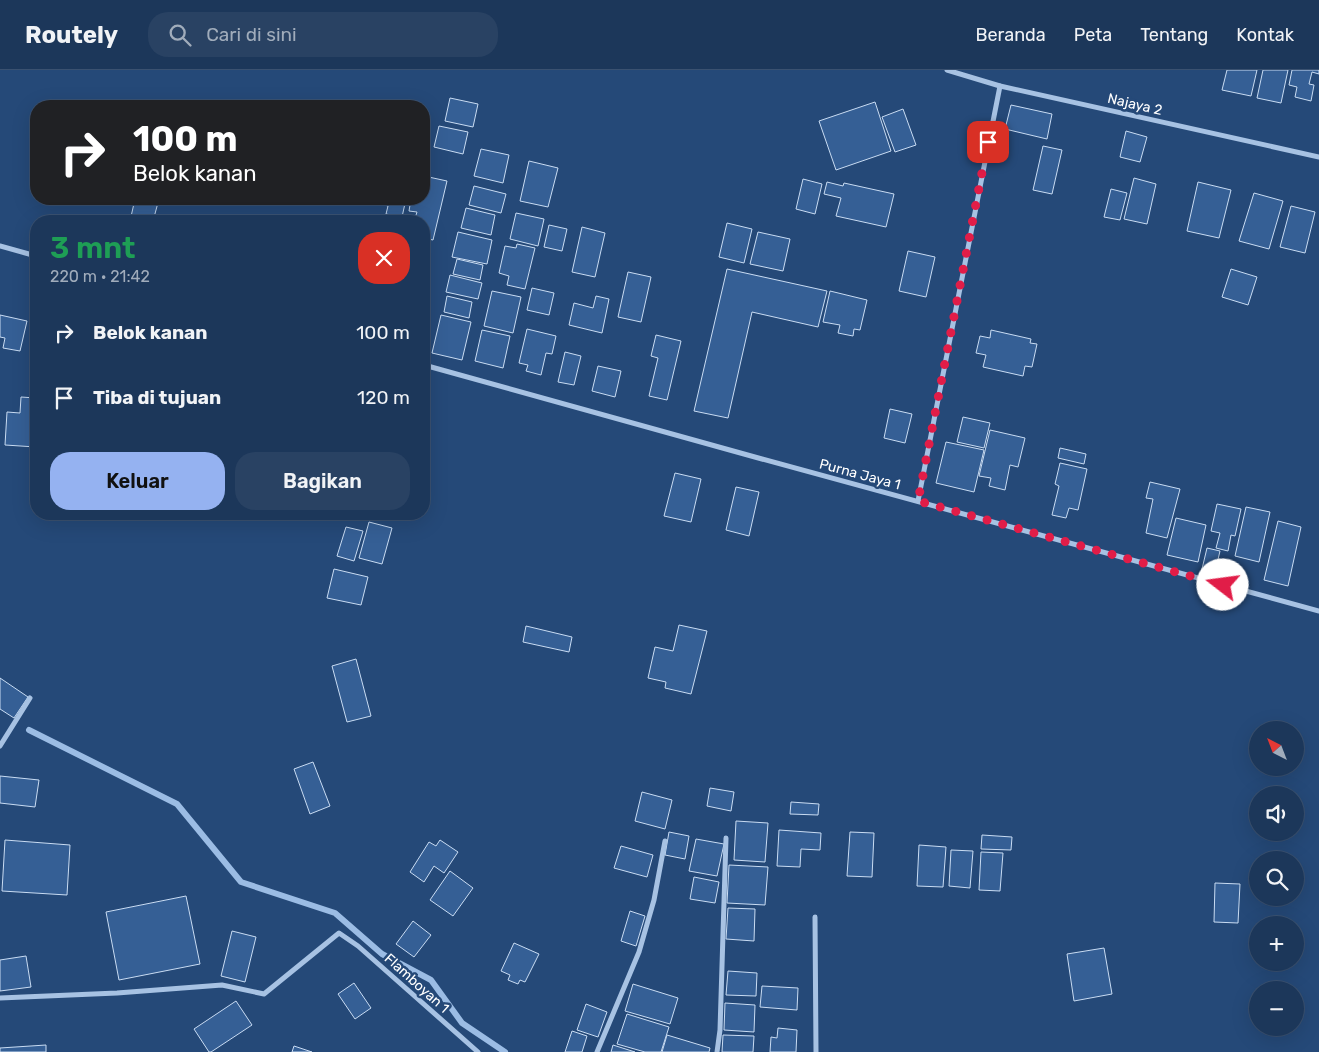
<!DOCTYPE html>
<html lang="id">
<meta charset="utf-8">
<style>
body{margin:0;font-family:Rubik,sans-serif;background:#294263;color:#f1f3f6;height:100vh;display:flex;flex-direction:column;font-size:19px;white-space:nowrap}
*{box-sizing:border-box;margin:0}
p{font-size:16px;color:#a0acbb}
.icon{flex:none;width:28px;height:28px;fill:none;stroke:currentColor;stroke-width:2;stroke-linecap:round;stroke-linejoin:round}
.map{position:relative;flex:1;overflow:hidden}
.sheet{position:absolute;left:30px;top:145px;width:400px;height:305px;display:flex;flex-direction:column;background:#1c375a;border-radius:20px;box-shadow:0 5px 20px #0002,0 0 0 1px #3a5170}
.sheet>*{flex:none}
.banner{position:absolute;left:30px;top:30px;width:400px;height:105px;border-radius:20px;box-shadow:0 5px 20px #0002,0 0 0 1px #3a5170;background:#202124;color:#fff;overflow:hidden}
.needle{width:32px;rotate:318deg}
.buttons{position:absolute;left:1249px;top:651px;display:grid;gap:10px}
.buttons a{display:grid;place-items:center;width:55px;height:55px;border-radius:50%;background:#1c375a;box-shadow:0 5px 20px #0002,0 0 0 1px #3a5170;font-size:25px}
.pin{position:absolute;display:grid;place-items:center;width:42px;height:42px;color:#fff;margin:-21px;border-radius:10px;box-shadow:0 2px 8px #0006}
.me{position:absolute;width:55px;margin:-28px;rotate:285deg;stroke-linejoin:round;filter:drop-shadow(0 0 4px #0008)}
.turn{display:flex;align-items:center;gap:18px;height:105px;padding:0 20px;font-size:22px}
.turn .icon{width:65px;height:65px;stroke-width:2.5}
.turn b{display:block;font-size:35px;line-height:42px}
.round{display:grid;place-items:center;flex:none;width:52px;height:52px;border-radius:20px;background:#294263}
.summary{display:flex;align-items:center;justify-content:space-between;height:85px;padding:0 20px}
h1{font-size:30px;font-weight:600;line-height:38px;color:#1e9e55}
.primary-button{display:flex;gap:10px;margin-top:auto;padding:10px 20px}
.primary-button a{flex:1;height:58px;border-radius:20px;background:#95b2f1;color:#111;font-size:20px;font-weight:600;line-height:58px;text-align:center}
.primary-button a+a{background:#294263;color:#f1f3f6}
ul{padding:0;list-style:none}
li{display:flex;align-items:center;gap:15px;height:65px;padding:0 20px}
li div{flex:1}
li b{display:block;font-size:19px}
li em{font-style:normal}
header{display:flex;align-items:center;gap:30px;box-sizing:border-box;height:70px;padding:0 25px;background:#1c375a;border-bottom:1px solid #3a5170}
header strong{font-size:24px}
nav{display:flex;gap:28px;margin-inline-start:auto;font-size:18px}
.search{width:350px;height:45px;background:#294263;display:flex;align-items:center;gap:12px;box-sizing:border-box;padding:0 18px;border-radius:20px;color:#a0acbb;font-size:19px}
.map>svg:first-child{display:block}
</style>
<header>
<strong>Routely</strong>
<div class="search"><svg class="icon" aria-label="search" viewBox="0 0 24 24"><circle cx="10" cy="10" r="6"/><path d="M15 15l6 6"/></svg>Cari di sini</div>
<nav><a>Beranda</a><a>Peta</a><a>Tentang</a><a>Kontak</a></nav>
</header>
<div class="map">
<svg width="1319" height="982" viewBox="0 0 1319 982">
<rect width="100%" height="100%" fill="#254978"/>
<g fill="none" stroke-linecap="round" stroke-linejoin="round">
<!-- stream -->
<path stroke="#9bbce4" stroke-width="6" d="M29,660L177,734L241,812L335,843L382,884L431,910L462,953L505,982"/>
</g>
<!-- building -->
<g fill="#355f95" stroke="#c9dcf3">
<path d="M1227,0H1257L1251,26L1222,20Z"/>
<path d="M1263,0H1288L1281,33L1257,28Z"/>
<path d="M1292,0H1319V4L1312,2L1309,14L1314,15L1311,31L1295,27L1297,17L1289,15Z"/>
<path d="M450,28L478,34L473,57L445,51Z"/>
<path d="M875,32L891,81L836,100L819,51Z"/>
<path d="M1011,35L1052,44L1047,69L1005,59Z"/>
<path d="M903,39L916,75L895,82L882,47Z"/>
<path d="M439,56L468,62L463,84L434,77Z"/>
<path d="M1126,61L1147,67L1140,92L1120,87Z"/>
<path d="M1043,76L1062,80L1052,124L1033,120Z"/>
<path d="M481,79L509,85L503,113L474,106Z"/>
<path d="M529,91L558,98L548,137L520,131Z"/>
<path d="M424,106L447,111L433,170L424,168V151H414L417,142L409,141L411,129H424Z"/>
<path d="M1134,108L1156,114L1147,154L1124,149Z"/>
<path d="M803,109L822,114L815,144L796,139Z"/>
<path d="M827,112L843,116L844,113L894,124L886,157L836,146L841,128L824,124Z"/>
<path d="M1198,112L1231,120L1219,168L1187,161Z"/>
<path d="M474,116L506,124L501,143L469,135Z"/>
<path d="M1111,119L1127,123L1120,150L1104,147Z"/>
<path d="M1254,123L1283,131L1269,179L1239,171Z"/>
<path d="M135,129H159L153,151H130Z"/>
<path d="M382,129H406L402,147L386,144L388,136L381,134Z"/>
<path d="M1291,136L1315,142L1305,183L1280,177Z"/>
<path d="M466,138L495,145L491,165L461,158Z"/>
<path d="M516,143L544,149L538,176L510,169Z"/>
<path d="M727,153L752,159L744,193L719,187Z"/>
<path d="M549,155L567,159L562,181L544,177Z"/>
<path d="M582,157L605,163L595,207L572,202Z"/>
<path d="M458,162L492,170L487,194L452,187Z"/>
<path d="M758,162L790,169L783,201L750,194Z"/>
<path d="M517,174L535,178L525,219L507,215L509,206L499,203L505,176L516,178Z"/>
<path d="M908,181L935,187L926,227L899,221Z"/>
<path d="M457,189L483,195L480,210L453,204Z"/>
<path d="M727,199L827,221L818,257L752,242L728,348L694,341Z"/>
<path d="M1231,199L1257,207L1248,235L1222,227Z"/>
<path d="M628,202L651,207L641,252L618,247Z"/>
<path d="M450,205L482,213L478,229L446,222Z"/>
<path d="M532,218L554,223L549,245L527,240Z"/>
<path d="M492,221L521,227L513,263L484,256Z"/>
<path d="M830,221L867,230L860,260L854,259L853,266L838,263L840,255L823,252Z"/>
<path d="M424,223L428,224L424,243Z"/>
<path d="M447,226L472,232L469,248L444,242Z"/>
<path d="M596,226L609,229L602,263L569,255L574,233L593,238Z"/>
<path d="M0,245L27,251L20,281L3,278L5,268L0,267Z"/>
<path d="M441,245L471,252L462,290L432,283Z"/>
<path d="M527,259L556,266L552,284L546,283L541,305L526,301L528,295L519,293Z"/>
<path d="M482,260L510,266L503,298L475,291Z"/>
<path d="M991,260L1031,269L1030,273L1037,274L1032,297L1025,296L1023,306L983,297L986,285L976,283L980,266L990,268Z"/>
<path d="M656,265L681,271L667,330L649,326L658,288L651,286Z"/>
<path d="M565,282L581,286L574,315L558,312Z"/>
<path d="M598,296L621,301L615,327L592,321Z"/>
<path d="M21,327L36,328V377L5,375L7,342L20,343Z"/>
<path d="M890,339L912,344L905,373L884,368Z"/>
<path d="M963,347L990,353L984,378L957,372Z"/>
<path d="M990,360L1025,368L1018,397L1010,395L1005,420L989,416L991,408L979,406Z"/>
<path d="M946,372L984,380L974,422L936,413Z"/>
<path d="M1060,378L1086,384L1084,394L1058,388Z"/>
<path d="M1060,393L1087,399L1078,440L1069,438L1066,448L1052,445L1059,416L1055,414Z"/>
<path d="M675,403L701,409L691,452L664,446Z"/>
<path d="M1150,412L1180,419L1167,468L1146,463L1153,429L1146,428Z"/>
<path d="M736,417L759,422L749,466L726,460Z"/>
<path d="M1217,434L1241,439L1235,466L1231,465L1228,481L1216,478L1220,463L1211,461Z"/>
<path d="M1246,437L1270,442L1259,492L1235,486Z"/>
<path d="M1176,448L1206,455L1198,492L1167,485Z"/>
<path d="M1278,451L1301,457L1288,516L1264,510Z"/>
<path d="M369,452L392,458L382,494L359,488Z"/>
<path d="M346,457L363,461L354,491L337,486Z"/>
<path d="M1207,478L1220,481L1215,502L1202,499Z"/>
<path d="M334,499L368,507L361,535L327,528Z"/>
<path d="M679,555L707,561L691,624L665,618L666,612L648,608L655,577L673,581Z"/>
<path d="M526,556L572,567L569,582L523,572Z"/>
<path d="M356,589L371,646L347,652L332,596Z"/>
<path d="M0,608L28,627L14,648L0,639Z"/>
<path d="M313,692L330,736L310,744L294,699Z"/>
<path d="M0,706L39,710L35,737L0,733Z"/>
<path d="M710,718L734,722L731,741L707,736Z"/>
<path d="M642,722L672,730L665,759L635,751Z"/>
<path d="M791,732L819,734L818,745L790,744Z"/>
<path d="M736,751L768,753L765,792L734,790Z"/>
<path d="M779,760L821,763L820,780L801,779L800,797L777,796Z"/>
<path d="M669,762L689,766L685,789L665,785Z"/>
<path d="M850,762L874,763L872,807L847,806Z"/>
<path d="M982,765L1012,767L1011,780L981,779Z"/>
<path d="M696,769L724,774L717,806L689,801Z"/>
<path d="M5,770L70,775L67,825L2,821Z"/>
<path d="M440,770L458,782L444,803L434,796L424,812L410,802L429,772L436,776Z"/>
<path d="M919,775L946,777L943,817L917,816Z"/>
<path d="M621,776L653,785L647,807L614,798Z"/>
<path d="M951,780L973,781L970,818L949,816Z"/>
<path d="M981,782L1003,783L1000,821L979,820Z"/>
<path d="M729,795L768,797L765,835L727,833Z"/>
<path d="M450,801L473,818L453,846L430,830Z"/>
<path d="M694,807L719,812L715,833L690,829Z"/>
<path d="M1215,813L1240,814L1238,853L1214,852Z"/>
<path d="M186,826L200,894L119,910L106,842Z"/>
<path d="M728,838L755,839L754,871L726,869Z"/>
<path d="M630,841L645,846L636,876L621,871Z"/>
<path d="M413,851L431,865L414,887L396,874Z"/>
<path d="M232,861L256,867L245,912L221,906Z"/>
<path d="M514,873L539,884L525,912L520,910L518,914L508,910L510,905L501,901Z"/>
<path d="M1104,878L1112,924L1074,931L1067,884Z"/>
<path d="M26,886L31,917L0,921V890Z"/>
<path d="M728,901L757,903L756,926L726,925Z"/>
<path d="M354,913L371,938L355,949L338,924Z"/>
<path d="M633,914L678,928L670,954L625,941Z"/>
<path d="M762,916L798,918L797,940L760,937Z"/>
<path d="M236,931L252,955L211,982H209L194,959Z"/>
<path d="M725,933L755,935L754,962L724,960Z"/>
<path d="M586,934L607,942L598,967L577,960Z"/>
<path d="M627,944L669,957L661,982H645L617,974Z"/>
<path d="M778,958L797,960L796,982H770L771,967L777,968Z"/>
<path d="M572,961L587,966L582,982H565Z"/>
<path d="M667,965L710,978L709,982H662Z"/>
<path d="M723,965L754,966L753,982H722Z"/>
<path d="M46,975V982H0V978Z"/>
<path d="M613,975L635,982H611Z"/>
<path d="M294,976L312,982H292Z"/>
</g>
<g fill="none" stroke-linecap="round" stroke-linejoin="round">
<!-- street -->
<g stroke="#a7c2e3" stroke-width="5">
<path d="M947,0L1000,16L1319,87"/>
<path d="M0,176L36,186"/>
<path d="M424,295L762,389L1319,541"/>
<path d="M918,431L1000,16"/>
<path d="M0,676L30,628"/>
<path d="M815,847L816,982"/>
<path d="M0,928L117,923L222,915L264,924L339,863L358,876L478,982"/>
<path d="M597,982L639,882L654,830L665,771"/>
<path d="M717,982L720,960L726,768"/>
</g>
</g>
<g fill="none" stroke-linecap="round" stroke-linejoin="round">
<!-- route -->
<path stroke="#e11d48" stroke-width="9" stroke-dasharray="0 16.2" d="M988,72L918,431L1223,515"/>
</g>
<g text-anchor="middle" stroke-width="5" stroke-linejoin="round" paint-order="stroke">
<!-- street labels -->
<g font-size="14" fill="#fff" stroke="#254978">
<text transform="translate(1135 34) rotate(13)" y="5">Najaya 2</text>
<text transform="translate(860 404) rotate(15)" y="5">Purna Jaya 1</text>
<text transform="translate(417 913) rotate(42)" y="5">Flamboyan 1</text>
</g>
</g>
</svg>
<div class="buttons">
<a><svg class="needle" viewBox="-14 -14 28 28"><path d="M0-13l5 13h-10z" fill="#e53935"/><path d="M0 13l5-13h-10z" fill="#a0acbb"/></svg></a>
<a><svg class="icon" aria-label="sound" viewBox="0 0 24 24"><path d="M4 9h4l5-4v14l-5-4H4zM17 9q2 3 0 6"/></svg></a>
<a><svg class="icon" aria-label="search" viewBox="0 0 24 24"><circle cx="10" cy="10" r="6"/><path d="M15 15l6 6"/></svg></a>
<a>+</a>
<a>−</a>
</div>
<div class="pin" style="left:988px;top:72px;background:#d93025"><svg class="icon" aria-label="arrive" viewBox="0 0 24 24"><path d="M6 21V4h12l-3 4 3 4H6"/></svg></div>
<svg class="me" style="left:1223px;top:515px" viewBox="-20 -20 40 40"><circle r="19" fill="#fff"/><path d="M0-13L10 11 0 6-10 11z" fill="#e11d48"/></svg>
<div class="banner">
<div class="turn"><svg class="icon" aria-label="right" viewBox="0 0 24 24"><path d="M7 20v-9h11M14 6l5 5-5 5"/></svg><div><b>100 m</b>Belok kanan</div></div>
</div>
<section class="sheet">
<div class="summary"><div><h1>3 mnt</h1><p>220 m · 21:42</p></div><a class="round" style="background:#d93025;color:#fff"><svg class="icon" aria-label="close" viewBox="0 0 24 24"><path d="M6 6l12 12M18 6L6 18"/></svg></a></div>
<ul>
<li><svg class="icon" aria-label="right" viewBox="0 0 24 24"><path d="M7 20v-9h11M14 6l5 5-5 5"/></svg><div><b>Belok kanan</b></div><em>100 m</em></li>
<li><svg class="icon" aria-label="arrive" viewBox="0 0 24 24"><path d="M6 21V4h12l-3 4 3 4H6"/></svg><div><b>Tiba di tujuan</b></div><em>120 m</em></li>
</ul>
<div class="primary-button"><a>Keluar</a><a>Bagikan</a></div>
</section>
</div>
